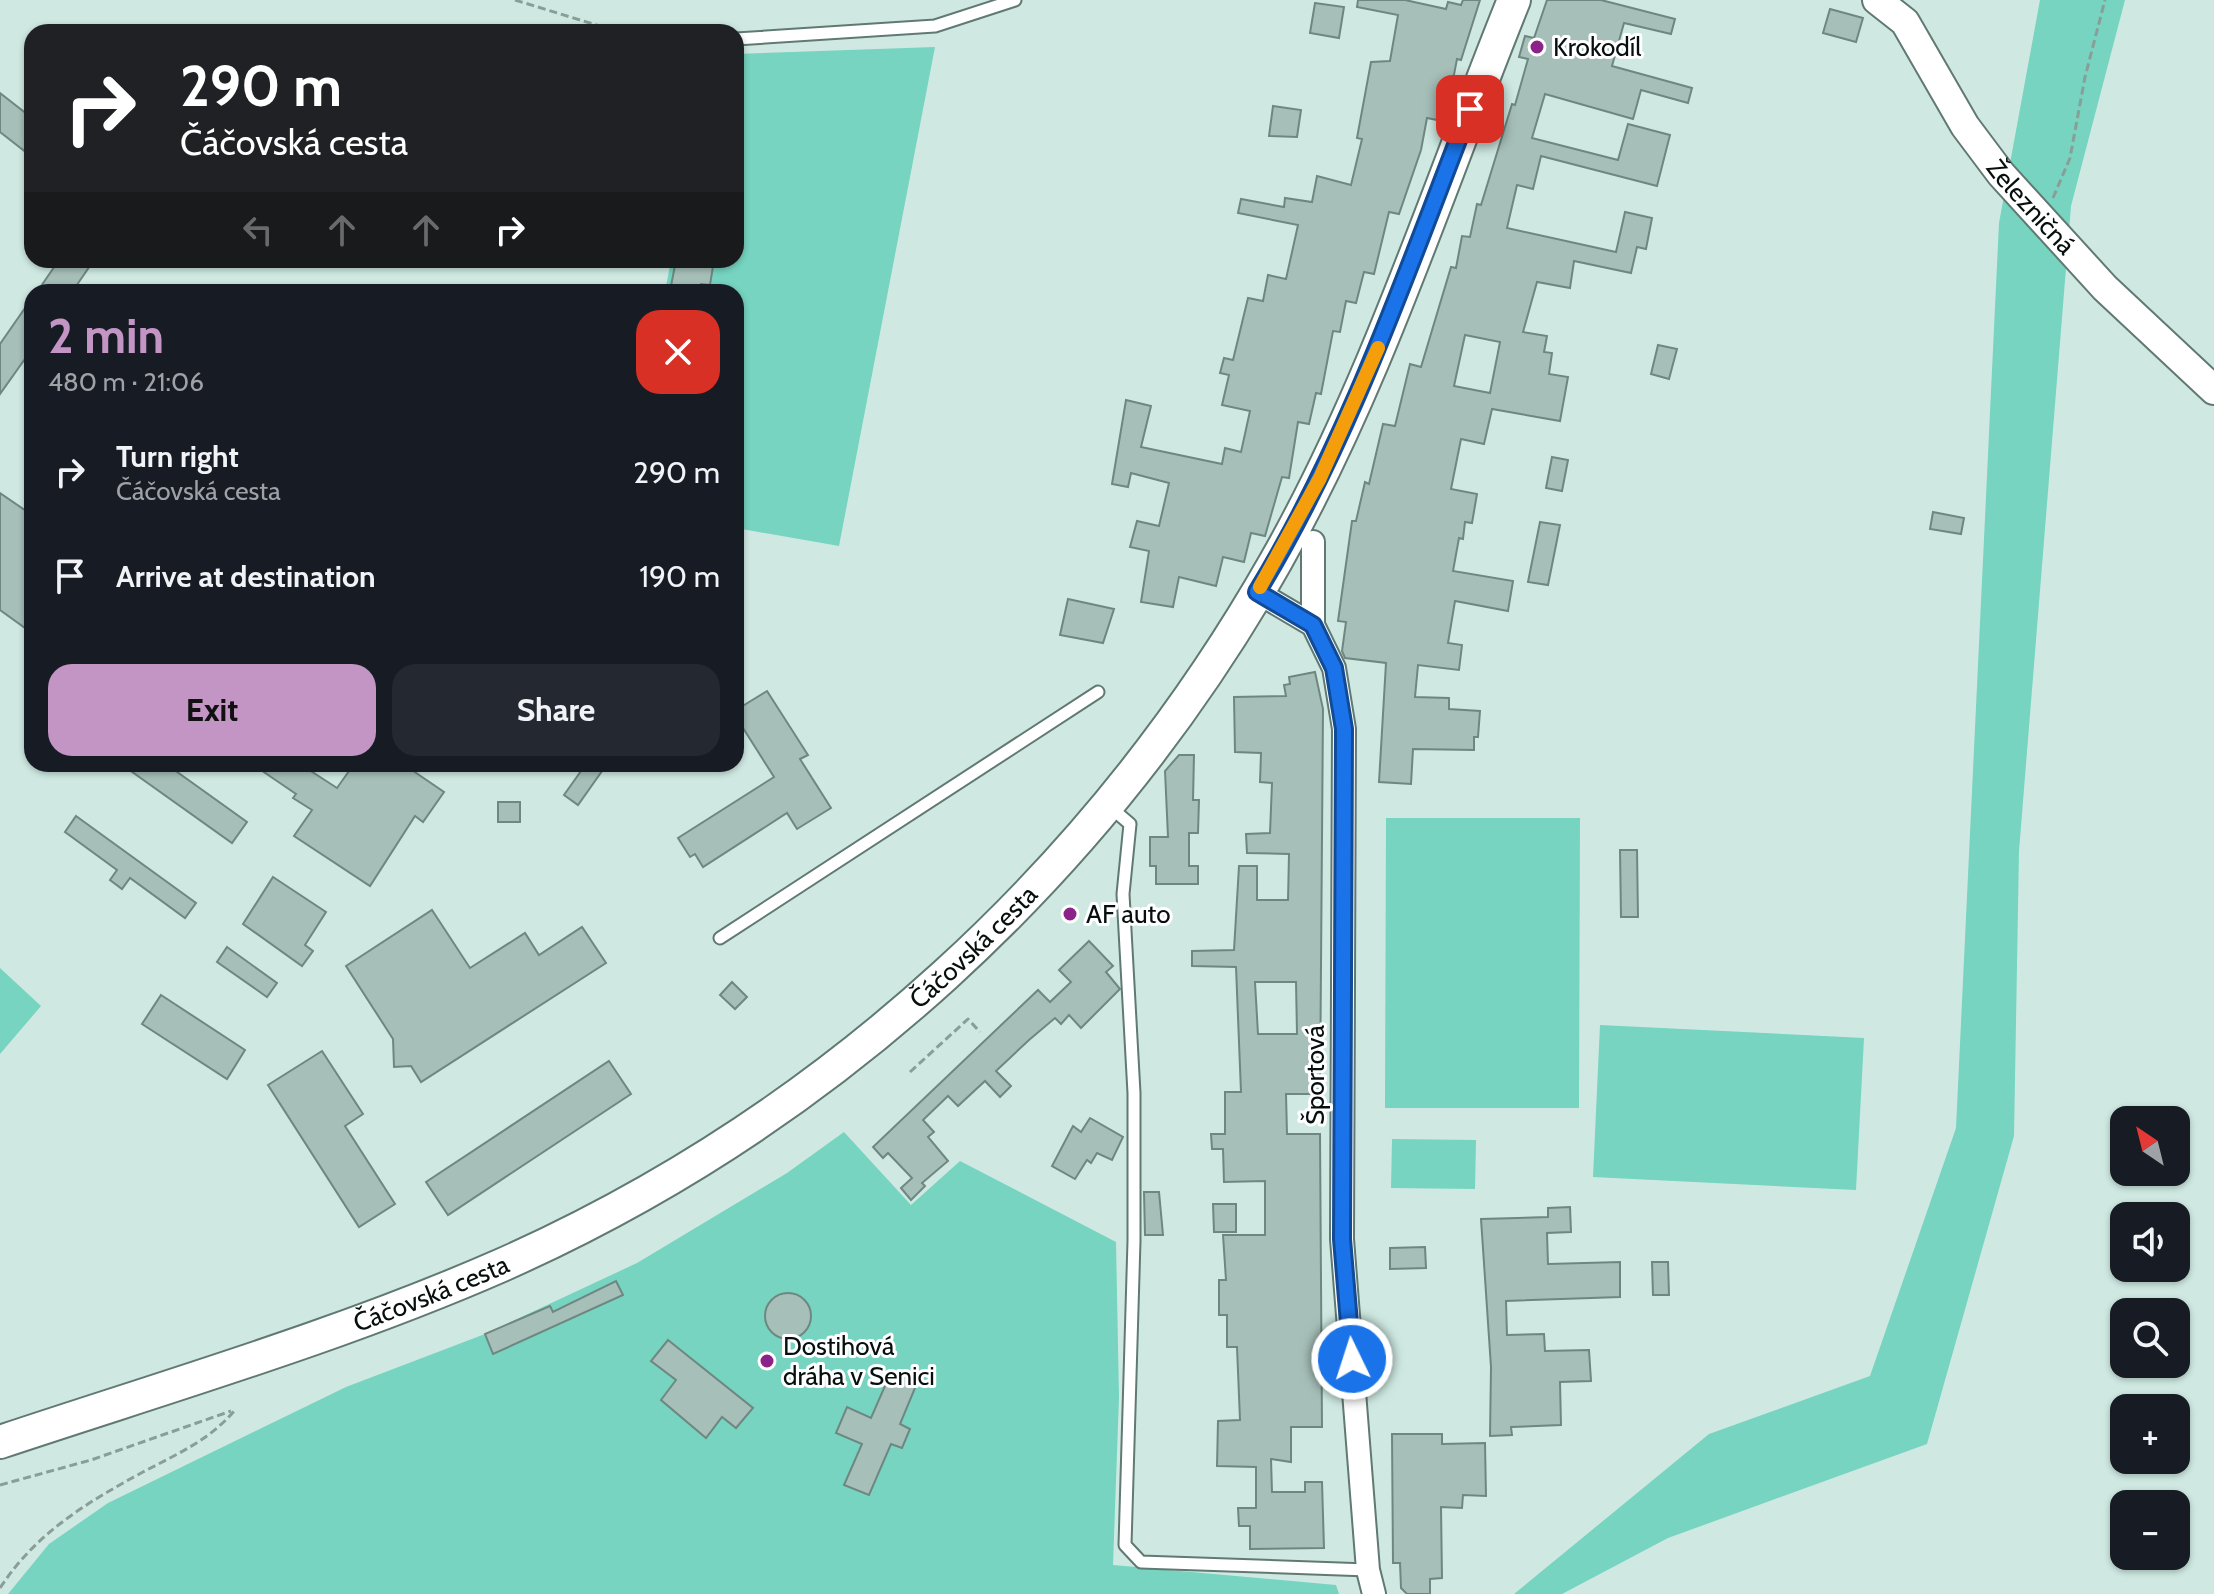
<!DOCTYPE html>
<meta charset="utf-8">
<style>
body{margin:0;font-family:Cabin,sans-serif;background:#242831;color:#f1f3f6;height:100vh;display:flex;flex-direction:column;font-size:30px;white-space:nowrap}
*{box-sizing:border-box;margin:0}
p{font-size:26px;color:#9ea1a6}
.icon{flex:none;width:44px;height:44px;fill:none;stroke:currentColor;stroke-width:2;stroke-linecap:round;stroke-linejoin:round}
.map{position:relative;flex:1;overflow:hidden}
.details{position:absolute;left:24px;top:284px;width:720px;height:488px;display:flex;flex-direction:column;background:#171b24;border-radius:24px;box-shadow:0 2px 6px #0004}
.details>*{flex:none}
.guide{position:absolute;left:24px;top:24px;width:720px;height:244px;border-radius:24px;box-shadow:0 2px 6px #0004;background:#202124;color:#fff;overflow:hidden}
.needle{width:52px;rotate:325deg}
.buttons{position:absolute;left:2110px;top:1106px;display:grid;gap:16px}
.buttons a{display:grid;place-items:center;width:80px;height:80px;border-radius:16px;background:#171b24;box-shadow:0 2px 6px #0004;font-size:40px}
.pin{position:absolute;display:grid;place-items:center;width:68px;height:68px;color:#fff;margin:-34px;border-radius:16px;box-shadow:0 4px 12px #0006}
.me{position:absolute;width:88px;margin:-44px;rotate:356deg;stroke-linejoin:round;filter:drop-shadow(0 0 6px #0008)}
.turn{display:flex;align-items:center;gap:28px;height:168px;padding:0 24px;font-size:36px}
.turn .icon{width:104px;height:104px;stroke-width:2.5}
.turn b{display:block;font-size:56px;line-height:68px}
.lanes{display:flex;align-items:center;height:76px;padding:0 24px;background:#0003;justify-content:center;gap:40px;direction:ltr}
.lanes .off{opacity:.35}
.round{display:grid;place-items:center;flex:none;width:84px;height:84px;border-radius:24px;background:#242831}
.head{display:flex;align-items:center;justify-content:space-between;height:136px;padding:0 24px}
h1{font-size:48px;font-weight:700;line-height:60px;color:#c395c5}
.primary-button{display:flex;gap:16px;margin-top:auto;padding:16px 24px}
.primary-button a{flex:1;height:92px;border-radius:24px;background:#c395c5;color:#111;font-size:32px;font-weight:700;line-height:92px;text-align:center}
.primary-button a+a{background:#242831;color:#f1f3f6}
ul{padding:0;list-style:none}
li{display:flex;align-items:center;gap:24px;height:104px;padding:0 24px}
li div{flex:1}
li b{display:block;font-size:30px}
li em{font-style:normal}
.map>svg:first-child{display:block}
</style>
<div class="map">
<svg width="2214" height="1594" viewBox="0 0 2214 1594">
<rect width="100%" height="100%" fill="#cfe9e2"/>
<!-- green -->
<g fill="#76d4c0">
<path d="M2040,0H2125L2071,206L2019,851L2014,1136L1927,1444L1668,1538L1562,1594H1514L1709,1434L1870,1376L1956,1128L1999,223Z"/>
<path d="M935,47L839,546L736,528V292H665L671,260H736V54Z"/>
<path d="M1386,818H1580L1579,1108H1385Z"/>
<path d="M0,968L41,1006L0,1054Z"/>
<path d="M1600,1025L1864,1038L1856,1190L1593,1177Z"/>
<path d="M844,1132L911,1205L960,1161L1116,1242L1119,1397L1113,1565L1336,1585L1339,1594H8L49,1544L108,1503L346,1387L485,1334L637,1263L787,1173Z"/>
<path d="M1392,1139L1476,1140L1475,1189L1391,1188Z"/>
</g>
<!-- building -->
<g fill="#a6bfb9" stroke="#6f8781" stroke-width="2" fill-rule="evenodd">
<path d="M1358,0H1405L1446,9L1448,2L1461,5L1463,0H1480L1461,60L1457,59L1451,90L1443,88L1437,120L1427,118L1421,150L1399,214L1389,212L1374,274L1364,272L1356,303L1346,301L1340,332L1333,331L1321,394L1316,393L1309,424L1298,422L1289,478L1282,477L1265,536L1251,533L1244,562L1223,557L1216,586L1179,577L1173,607L1141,602L1149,551L1130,547L1137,521L1159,526L1169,483L1131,473L1128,487L1112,484L1126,400L1151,406L1141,447L1222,464L1225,448L1241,452L1250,411L1222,405L1229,375L1220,373L1224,358L1233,360L1248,298L1263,301L1268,275L1286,279L1298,225L1238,213L1241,199L1284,207L1285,198L1312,202L1317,176L1351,185L1362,139L1357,138L1371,62L1390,61L1398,15L1357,7Z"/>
<path d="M1547,0H1601L1675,19L1671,34L1624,23L1612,66L1692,88L1688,103L1641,90L1633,119L1545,94L1532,138L1618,160L1628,124L1670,135L1657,186L1541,156L1533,189L1517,185L1507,228L1616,252L1625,212L1652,218L1646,249L1637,247L1631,273L1574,261L1570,288L1537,282L1523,332L1547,336L1544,352L1552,353L1549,374L1568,377L1560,421L1492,409L1484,444L1461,439L1451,489L1477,494L1472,523L1465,522L1463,539L1459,538L1453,571L1513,581L1508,611L1455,601L1448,643L1462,645L1459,670L1418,665L1415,697L1449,698V709L1480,711L1478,737H1474V750L1413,749L1411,784L1379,782L1386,663L1345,658L1342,651L1346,622L1338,621L1352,521H1356L1365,482L1369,484L1383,424L1395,426L1410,364L1421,367L1451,267L1456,268L1462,236L1470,237L1477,204L1481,205L1512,104L1515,105L1528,59L1519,57L1525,36L1534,38ZM1465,335L1500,342L1490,393L1454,386Z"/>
<path d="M1315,3L1344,7L1339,38L1310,33Z"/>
<path d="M1830,9L1863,18L1856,42L1823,33Z"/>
<path d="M0,93L32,118V157L0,132Z"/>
<path d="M1273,106L1301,110L1297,137L1269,136Z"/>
<path d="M59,260H94L72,292H37Z"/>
<path d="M676,260H714L710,285L701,284L700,291L671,286Z"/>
<path d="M32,298V349L0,394V344Z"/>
<path d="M1658,345L1677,349L1669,379L1651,374Z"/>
<path d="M1552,457L1568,460L1562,491L1546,488Z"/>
<path d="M0,493L32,515V633L0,610Z"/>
<path d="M1933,512L1964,518L1961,534L1930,529Z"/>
<path d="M1540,522L1560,525L1548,585L1528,582Z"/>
<path d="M1068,599L1114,609L1103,643L1060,635Z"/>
<path d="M1315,672L1323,709L1320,1094H1286L1287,1134H1320L1322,1427H1291V1462L1271,1459L1272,1492H1305V1482H1322L1324,1548L1250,1549V1526H1239L1238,1508H1256V1467L1217,1466L1218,1421L1240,1420L1237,1347H1227V1315H1219V1280H1226L1223,1235H1265V1181L1224,1182L1223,1149H1212L1211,1134H1225V1092H1241L1236,967L1192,966V951L1234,950L1239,866H1257V900H1288L1289,854L1247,853L1246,834L1270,833L1272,783L1260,782L1261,753L1235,752L1234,697L1286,696L1284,685L1290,684L1289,677ZM1255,982H1296L1297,1034H1258Z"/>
<path d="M767,691L808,755L800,759L831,808L797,829L787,813L703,867L695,854L690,857L678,838L774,777L736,717V710Z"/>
<path d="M1179,755H1194L1193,800H1199L1198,833H1189V866H1198V884H1156V866H1150V837H1168L1165,771Z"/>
<path d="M121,764H166L247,822L232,843Z"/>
<path d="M252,764H300L337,788L354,764H403L444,792L423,822L415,816L370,886L294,836L312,810L293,798L296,794Z"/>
<path d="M586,764H607L578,805L564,795Z"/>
<rect x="498" y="802" width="22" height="20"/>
<path d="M76,816L196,903L185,918L130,878L122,889L110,880L117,870L65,832Z"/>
<path d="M1620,850H1637L1638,917H1621Z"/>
<path d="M273,877L326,912L305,945L313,951L302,966L243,924Z"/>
<path d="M432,910L470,968L525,933L539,955L582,927L606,963L421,1082L411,1066L394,1067L393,1039L346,966Z"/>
<path d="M1089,941L1113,966L1106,972L1120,989L1081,1028L1069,1015L1061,1024L1055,1018L1029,1040L996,1071L1011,1086L1000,1097L985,1081L958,1106L948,1096L923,1120L934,1132L928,1137L948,1161L922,1183L925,1186L911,1200L901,1188L912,1178L888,1153L883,1158L873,1147L1038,990L1050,1002L1071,982L1059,970Z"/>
<path d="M227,947L277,983L267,997L217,962Z"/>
<path d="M732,982L747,997L735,1009L720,995Z"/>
<path d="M161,995L245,1050L227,1079L142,1024Z"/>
<path d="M322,1051L363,1114L345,1126L395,1204L359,1227L268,1085Z"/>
<path d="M609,1061L631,1094L448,1215L426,1182Z"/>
<path d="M1090,1118L1123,1137L1112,1160L1097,1153L1091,1163L1087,1160L1075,1179L1052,1166L1073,1126L1081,1132Z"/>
<path d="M1144,1192H1159L1163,1235H1145Z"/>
<path d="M1213,1204H1236V1232H1214Z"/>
<path d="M1570,1207L1571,1232L1547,1233L1548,1264L1620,1262V1297L1506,1301L1507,1335L1544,1334L1545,1351L1589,1350L1591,1381L1560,1382L1561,1425L1511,1427L1512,1435L1490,1436L1491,1367L1481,1219L1548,1217V1208Z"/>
<path d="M1425,1247L1426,1268L1390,1269V1248Z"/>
<path d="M1652,1262H1668L1669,1295H1653Z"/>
<path d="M616,1281L623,1295L493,1354L485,1334L550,1306L553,1312Z"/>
<circle cx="788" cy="1316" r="23"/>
<path d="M668,1340L753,1408L736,1428L722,1417L706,1438L661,1400L676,1380L651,1361Z"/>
<path d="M906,1370L920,1376L900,1424L910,1429L902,1448L891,1444L869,1495L844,1485L862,1444L836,1433L847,1407L871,1418L888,1379L900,1384Z"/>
<path d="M1392,1434H1442V1444L1485,1443L1486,1496L1463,1495L1462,1508L1441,1507L1442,1578L1430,1579V1594H1407L1401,1588L1400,1563H1393Z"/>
</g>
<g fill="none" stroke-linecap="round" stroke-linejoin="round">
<!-- service casing -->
<g stroke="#617973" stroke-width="15">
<g id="service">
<path d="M736,39L935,26L1015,0"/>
<path d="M1109,806L1130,824L1123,894L1134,1093V1241L1125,1545L1141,1562L1368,1570"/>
<path d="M720,938L1098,692"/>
</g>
</g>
<!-- minor casing -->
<g stroke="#617973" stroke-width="26">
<g id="minor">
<path d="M1313,542V625"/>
<path d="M1257,592L1313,625L1334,668L1344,729L1342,1239L1368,1570L1374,1594"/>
</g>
</g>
<!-- tertiary casing -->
<g stroke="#617973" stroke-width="32">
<g id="tertiary">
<path id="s1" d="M1877,0L1905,22L1965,126L2001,174L2105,288L2214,390"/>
</g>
</g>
<!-- secondary casing -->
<g stroke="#617973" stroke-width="36">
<g id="secondary">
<path id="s2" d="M0,1442C168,1386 340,1336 502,1265C828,1120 1100,871 1276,561C1376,384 1438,188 1514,0"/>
</g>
</g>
<!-- path -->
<g stroke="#8a9e98" stroke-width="3" stroke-dasharray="8 4" stroke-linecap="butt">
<path d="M515,0L619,32"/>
<path d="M2053,198L2070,158L2085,77L2105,0"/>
<path d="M910,1072L968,1019L980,1032"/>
<path d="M0,1485L91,1460L231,1411"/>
<path d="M0,1588C36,1533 86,1503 143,1472C177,1454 210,1440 235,1410"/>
</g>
<!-- service -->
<use href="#service" stroke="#fff" stroke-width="11"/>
<!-- minor -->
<use href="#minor" stroke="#fff" stroke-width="22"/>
<!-- tertiary -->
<use href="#tertiary" stroke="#fff" stroke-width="28"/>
<!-- secondary -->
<use href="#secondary" stroke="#fff" stroke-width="32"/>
</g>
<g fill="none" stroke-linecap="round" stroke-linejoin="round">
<!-- route casing -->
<g stroke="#114b97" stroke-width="20">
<path id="route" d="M1352,1359L1342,1239L1344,729L1334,668L1313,625L1257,592C1349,441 1406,273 1470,109"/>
</g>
<!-- route -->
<use href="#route" stroke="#1a73e8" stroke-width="14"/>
<!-- slow -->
<path stroke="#f59e0b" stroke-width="14" d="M1260,587L1320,478L1378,348"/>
</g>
<!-- markers -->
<g fill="#8b2389" stroke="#fff" stroke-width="3">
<circle cx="1537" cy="47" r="8"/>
<circle cx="1070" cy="914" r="8"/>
<circle cx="767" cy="1361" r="8"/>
</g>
<g text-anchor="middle" stroke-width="6" stroke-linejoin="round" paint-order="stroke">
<!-- poi labels -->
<g font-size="26" fill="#060f0d" stroke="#fff" text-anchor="start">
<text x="1553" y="56">Krokodíl</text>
<text x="1086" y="923">AF auto</text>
<text x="783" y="1355">Dostihová<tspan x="783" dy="30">dráha v Senici</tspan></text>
</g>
<!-- street labels -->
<g font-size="26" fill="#060f0d" stroke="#fff">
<text dy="9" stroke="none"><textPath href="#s1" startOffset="260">Železničná</textPath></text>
<text dy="9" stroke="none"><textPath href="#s2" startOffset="1104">Čáčovská cesta</textPath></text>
<text transform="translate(1315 1075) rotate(-90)" y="9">Športová</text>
<text dy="9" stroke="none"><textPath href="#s2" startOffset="456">Čáčovská cesta</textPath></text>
</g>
</g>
</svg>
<div class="buttons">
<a><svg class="needle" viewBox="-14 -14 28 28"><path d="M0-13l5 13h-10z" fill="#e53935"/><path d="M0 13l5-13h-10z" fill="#9ea1a6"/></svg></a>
<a><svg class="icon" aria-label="sound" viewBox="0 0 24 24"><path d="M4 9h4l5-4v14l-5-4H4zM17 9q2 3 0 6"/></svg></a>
<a><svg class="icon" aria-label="search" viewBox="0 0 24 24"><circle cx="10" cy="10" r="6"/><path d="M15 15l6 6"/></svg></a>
<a>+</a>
<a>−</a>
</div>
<div class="pin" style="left:1470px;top:109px;background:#d93025"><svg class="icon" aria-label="arrive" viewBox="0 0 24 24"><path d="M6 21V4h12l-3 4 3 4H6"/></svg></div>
<svg class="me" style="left:1352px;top:1359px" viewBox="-20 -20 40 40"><circle r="17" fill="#1a73e8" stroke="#fff" stroke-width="3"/><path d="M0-11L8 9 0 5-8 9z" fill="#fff"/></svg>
<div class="guide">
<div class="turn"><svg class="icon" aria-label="right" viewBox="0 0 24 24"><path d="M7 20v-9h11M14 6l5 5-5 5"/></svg><div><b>290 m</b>Čáčovská cesta</div></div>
<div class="lanes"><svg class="icon off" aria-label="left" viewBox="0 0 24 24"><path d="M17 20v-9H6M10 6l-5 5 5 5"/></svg><svg class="icon off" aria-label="ahead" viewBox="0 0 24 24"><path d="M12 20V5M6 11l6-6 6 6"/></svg><svg class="icon off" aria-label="ahead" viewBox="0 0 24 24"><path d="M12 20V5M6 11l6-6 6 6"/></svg><svg class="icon" aria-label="right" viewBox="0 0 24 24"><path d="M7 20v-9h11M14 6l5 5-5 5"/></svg></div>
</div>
<section class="details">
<div class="head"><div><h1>2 min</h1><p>480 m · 21:06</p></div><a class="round" style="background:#d93025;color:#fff"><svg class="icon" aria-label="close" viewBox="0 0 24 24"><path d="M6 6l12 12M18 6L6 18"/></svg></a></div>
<ul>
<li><svg class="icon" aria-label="right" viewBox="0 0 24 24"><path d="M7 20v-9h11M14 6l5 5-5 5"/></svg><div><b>Turn right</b><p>Čáčovská cesta</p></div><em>290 m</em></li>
<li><svg class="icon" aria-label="arrive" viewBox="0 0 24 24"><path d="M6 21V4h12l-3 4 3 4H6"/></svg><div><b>Arrive at destination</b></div><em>190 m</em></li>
</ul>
<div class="primary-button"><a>Exit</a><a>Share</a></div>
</section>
</div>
